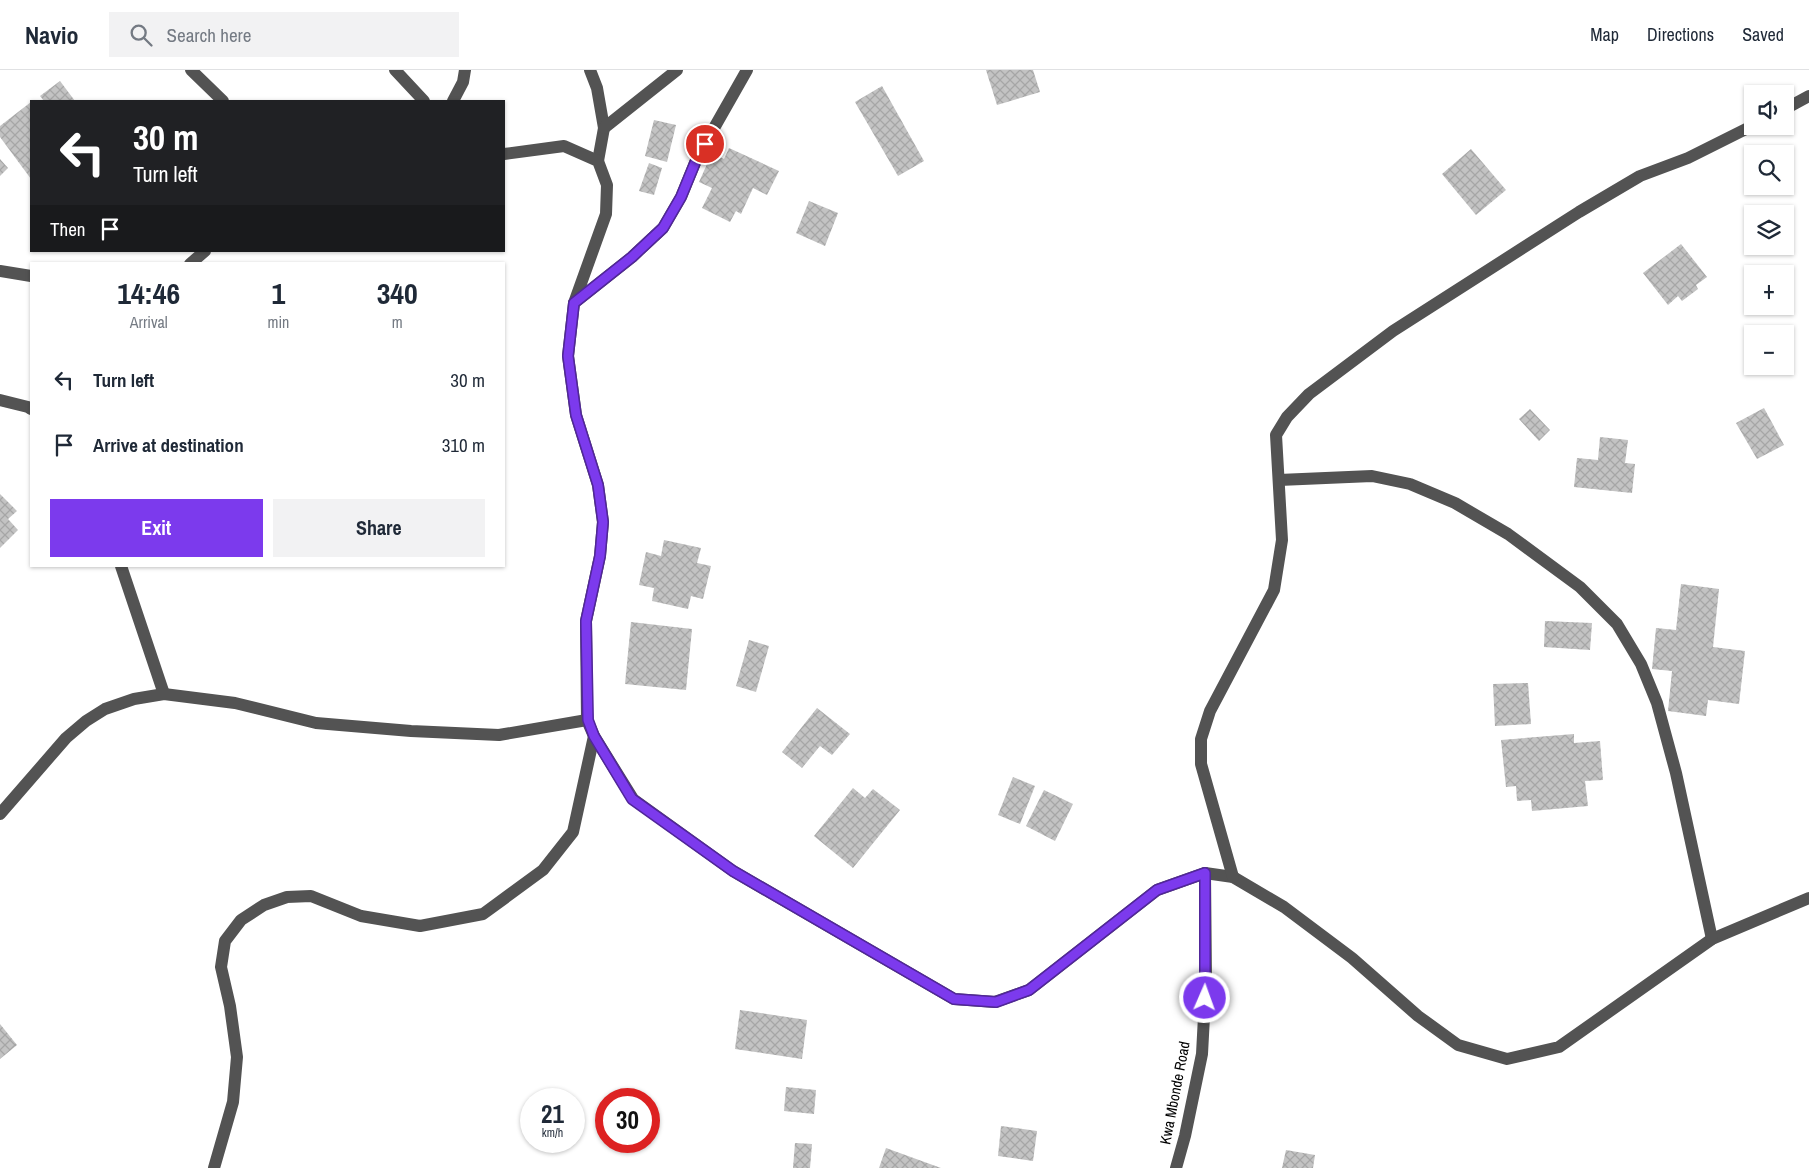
<!DOCTYPE html>
<meta charset="utf-8">
<style>
body{margin:0;font-family:"Archivo Narrow",sans-serif;background:#f2f2f3;color:#1f2937;height:100vh;display:flex;flex-direction:column;font-size:19px;white-space:nowrap}
*{box-sizing:border-box;margin:0}
p{font-size:16px;color:#747a83}
.icon{flex:none;width:28px;height:28px;fill:none;stroke:currentColor;stroke-width:2;stroke-linecap:round;stroke-linejoin:round}
.map{position:relative;flex:1;overflow:hidden}
.side{position:absolute;left:30px;top:192px;width:475px;height:305px;display:flex;flex-direction:column;background:#fff;border-radius:0px;box-shadow:0 1px 4px #0004}
.side>*{flex:none}
.guide{position:absolute;left:30px;top:30px;width:475px;height:152px;border-radius:0px;box-shadow:0 1px 4px #0004;background:#202124;color:#fff;overflow:hidden}
.buttons{position:absolute;left:1744px;top:15px;display:grid;gap:10px}
.buttons a{display:grid;place-items:center;width:50px;height:50px;border-radius:0px;background:#fff;box-shadow:0 1px 4px #0004;font-size:25px}
.speed{position:absolute;left:520px;top:1018px;display:flex;gap:10px;font-size:25px;font-weight:700;text-align:center}
.speed>*{display:grid;place-content:center;width:65px;height:65px;border-radius:50%;background:#fff;box-shadow:0 1px 4px #0004;line-height:1}
.speed small{font-size:12px;font-weight:400}
.speed .limit{border:8px solid #d22;background:#fff;color:#111}
.pin{position:absolute;display:grid;place-items:center;width:42px;height:42px;color:#fff;margin:-21px;border:2px solid #fff;border-radius:50%;box-shadow:0 1px 5px #0007}
.me{position:absolute;width:55px;margin:-28px;rotate:2deg;stroke-linejoin:round;filter:drop-shadow(0 0 4px #0008)}
.turn{display:flex;align-items:center;gap:18px;height:105px;padding:0 20px;font-size:22px}
.turn .icon{width:65px;height:65px;stroke-width:2.5}
.turn b{display:block;font-size:35px;line-height:42px}
.then{display:flex;align-items:center;height:48px;padding:0 20px;background:#0003;gap:10px;font-size:19px}
.eta{display:flex;justify-content:space-evenly;align-items:center;height:85px;text-align:center}
.eta b{font-size:30px;font-weight:800;line-height:35px}
.button{display:flex;gap:10px;margin-top:auto;padding:10px 20px}
.button a{flex:1;height:58px;border-radius:0px;background:#7c3aed;color:#fff;font-size:20px;font-weight:800;line-height:58px;text-align:center}
.button a+a{background:#f2f2f3;color:#1f2937}
ul{padding:0;list-style:none}
li{display:flex;align-items:center;gap:15px;height:65px;padding:0 20px}
li div{flex:1}
li b{display:block;font-size:19px}
li em{font-style:normal}
header{display:flex;align-items:center;gap:30px;box-sizing:border-box;height:70px;padding:0 25px;background:#fff;border-bottom:1px solid #e0e1e3}
header strong{font-size:24px}
nav{display:flex;gap:28px;margin-inline-start:auto;font-size:18px}
.search{width:350px;height:45px;background:#f2f2f3;display:flex;align-items:center;gap:12px;box-sizing:border-box;padding:0 18px;border-radius:0px;color:#747a83;font-size:19px}
.map>svg:first-child{display:block}
</style>
<header>
<strong>Navio</strong>
<div class="search"><svg class="icon" aria-label="search" viewBox="0 0 24 24"><circle cx="10" cy="10" r="6"/><path d="M15 15l6 6"/></svg>Search here</div>
<nav><a>Map</a><a>Directions</a><a>Saved</a></nav>
</header>
<div class="map">
<svg width="1809" height="1098" viewBox="0 0 1809 1098">
<defs>
<pattern id="building-cross-hatch" width="8" height="8" patternUnits="userSpaceOnUse" patternTransform="scale(1.25)"><rect width="8" height="8" fill="#c3c3c3"/><path d="M0 0l8 8M0 8l8-8" fill="none" stroke="#a6a6a6"/></pattern>
</defs>
<rect width="100%" height="100%" fill="#fff"/>
<!-- building -->
<g fill="url(#building-cross-hatch)">
<path d="M986,0H1033L1040,22L997,35Z"/>
<path d="M60,11L75,31H44L40,26Z"/>
<path d="M882,16L924,91L898,106L855,32Z"/>
<path d="M31,32V109L0,67V56Z"/>
<path d="M654,50L676,55L667,92L645,86Z"/>
<path d="M729,78L779,101L767,125L753,118L741,144L736,141L730,152L702,138L712,118L699,112L712,83L724,89Z"/>
<path d="M1471,79L1506,120L1476,145L1442,104Z"/>
<path d="M0,89L8,98L0,106Z"/>
<path d="M649,93L662,98L654,125L639,121Z"/>
<path d="M809,131L838,143L825,176L796,163Z"/>
<path d="M1681,174L1707,207L1696,215L1698,219L1682,231L1678,226L1668,235L1643,203Z"/>
<path d="M1764,338L1784,375L1757,389L1736,353Z"/>
<path d="M1530,339L1550,360L1539,371L1519,349Z"/>
<path d="M1600,367L1628,370L1625,393L1635,394L1632,423L1574,417L1577,388L1598,390Z"/>
<path d="M0,424L17,441L8,449L18,460L0,478Z"/>
<path d="M664,470L701,478L697,493L711,496L703,529L691,526L688,539L652,531L654,518L639,515L646,482L661,486Z"/>
<path d="M1681,514L1719,519L1713,577L1745,581L1739,634L1708,630L1706,646L1668,641L1672,601L1652,599L1656,558L1676,560Z"/>
<path d="M1545,551L1592,553L1590,580L1544,577Z"/>
<path d="M631,552L692,559L686,620L625,614Z"/>
<path d="M749,570L769,576L756,622L736,616Z"/>
<path d="M1528,613L1531,654L1495,656L1493,614Z"/>
<path d="M817,638L850,664L832,685L820,676L802,698L782,682Z"/>
<path d="M1574,664V673L1600,671L1603,710L1585,711L1588,736L1532,741L1531,730L1517,731L1516,716L1506,717L1501,670Z"/>
<path d="M1013,707L1035,716L1020,754L998,745Z"/>
<path d="M853,718L865,728L873,719L900,740L853,798L814,766Z"/>
<path d="M1044,720L1073,734L1055,771L1026,756Z"/>
<path d="M740,940L807,950L802,989L735,979Z"/>
<path d="M0,954L17,975L0,989Z"/>
<path d="M786,1017L816,1020L814,1044L784,1041Z"/>
<path d="M1001,1056L1037,1061L1033,1091L998,1086Z"/>
<path d="M795,1073L812,1074L810,1098H793Z"/>
<path d="M886,1078L941,1098H879Z"/>
<path d="M1286,1080L1315,1085L1313,1098H1282Z"/>
</g>
<g fill="none" stroke-linecap="round" stroke-linejoin="round">
<!-- minor -->
<g stroke="#535353" stroke-width="12">
<path d="M191,0L223,31"/>
<path d="M395,0L424,31"/>
<path d="M590,0L597,18L604,58L598,91"/>
<path d="M453,31L463,12L465,0"/>
<path d="M1785,39L1809,26"/>
<path d="M604,58L677,0"/>
<path d="M504,84L564,76L598,91L607,115L606,144L574,233L568,286L576,345L598,415L603,452L600,486L586,551L587,650L594,666L633,729L733,801L954,929L995,932L1029,920L1157,820L1205,803L1233,807L1284,837L1352,888L1418,946L1458,975L1507,989L1559,977L1712,869L1809,828"/>
<path d="M190,194L205,181"/>
<path d="M0,201L31,206"/>
<path d="M574,233L632,187L663,158L681,127L697,88L747,0"/>
<path d="M0,330L28,337L31,339"/>
<path d="M1279,410L1372,406L1410,414L1455,433L1508,464L1580,517L1617,554L1641,594L1657,633L1676,703L1712,869"/>
<path d="M121,496L164,624"/>
<path d="M0,744L66,668L86,651L105,639L134,629L164,624L235,633L316,653L411,661L499,665L587,650"/>
<path d="M1233,807L1201,694V669L1210,641L1274,520L1282,470L1276,365L1287,347L1309,324L1393,261L1579,142L1640,106L1688,88L1752,56"/>
<path d="M214,1098L233,1032L237,987L230,936L221,897L225,871L241,850L264,835L287,827L311,826L361,846L420,856L483,844L543,800L573,762L594,666"/>
<path d="M1176,1098L1185,1066L1202,984L1206,909L1205,803"/>
</g>
</g>
<g fill="none" stroke-linecap="round" stroke-linejoin="round">
<!-- route casing -->
<g stroke="#51269a" stroke-width="12">
<path id="route" d="M705,74L697,88L681,127L663,158L632,187L574,233L568,286L576,345L598,415L603,452L600,486L586,551L588,650L594,666L632,729L733,801L954,929L996,932L1029,920L1157,820L1205,803V928"/>
</g>
<!-- route -->
<use href="#route" stroke="#7c3aed" stroke-width="9"/>
</g>
<g text-anchor="middle" stroke-width="4" stroke-linejoin="round" paint-order="stroke">
<!-- street labels -->
<g font-size="15" fill="#000" stroke="#fff">
<text transform="translate(1175 1023) rotate(-79)" y="5">Kwa Mbonde Road</text>
</g>
</g>
</svg>
<div class="buttons">
<a><svg class="icon" aria-label="sound" viewBox="0 0 24 24"><path d="M4 9h4l5-4v14l-5-4H4zM17 9q2 3 0 6"/></svg></a>
<a><svg class="icon" aria-label="search" viewBox="0 0 24 24"><circle cx="10" cy="10" r="6"/><path d="M15 15l6 6"/></svg></a>
<a><svg class="icon" aria-label="layers" viewBox="0 0 24 24"><path d="M12 4l9 5-9 5-9-5zM3 14l9 5 9-5"/></svg></a>
<a>+</a>
<a>−</a>
</div>
<div class="speed"><div>21<small>km/h</small></div><div class="limit">30</div></div>
<div class="pin" style="left:705px;top:74px;background:#d93025"><svg class="icon" aria-label="arrive" viewBox="0 0 24 24"><path d="M6 21V4h12l-3 4 3 4H6"/></svg></div>
<svg class="me" style="left:1205px;top:928px" viewBox="-20 -20 40 40"><circle r="17" fill="#7c3aed" stroke="#fff" stroke-width="3"/><path d="M0-11L8 9 0 5-8 9z" fill="#fff"/></svg>
<div class="guide">
<div class="turn"><svg class="icon" aria-label="left" viewBox="0 0 24 24"><path d="M17 20v-9H6M10 6l-5 5 5 5"/></svg><div><b>30 m</b>Turn left</div></div>
<div class="then">Then<svg class="icon" aria-label="arrive" viewBox="0 0 24 24"><path d="M6 21V4h12l-3 4 3 4H6"/></svg></div>
</div>
<section class="side">
<div class="eta">
<div><b>14:46</b><p>Arrival</p></div>
<div><b>1</b><p>min</p></div>
<div><b>340</b><p>m</p></div>
</div>
<ul>
<li><svg class="icon" aria-label="left" viewBox="0 0 24 24"><path d="M17 20v-9H6M10 6l-5 5 5 5"/></svg><div><b>Turn left</b></div><em>30 m</em></li>
<li><svg class="icon" aria-label="arrive" viewBox="0 0 24 24"><path d="M6 21V4h12l-3 4 3 4H6"/></svg><div><b>Arrive at destination</b></div><em>310 m</em></li>
</ul>
<div class="button"><a>Exit</a><a>Share</a></div>
</section>
</div>
